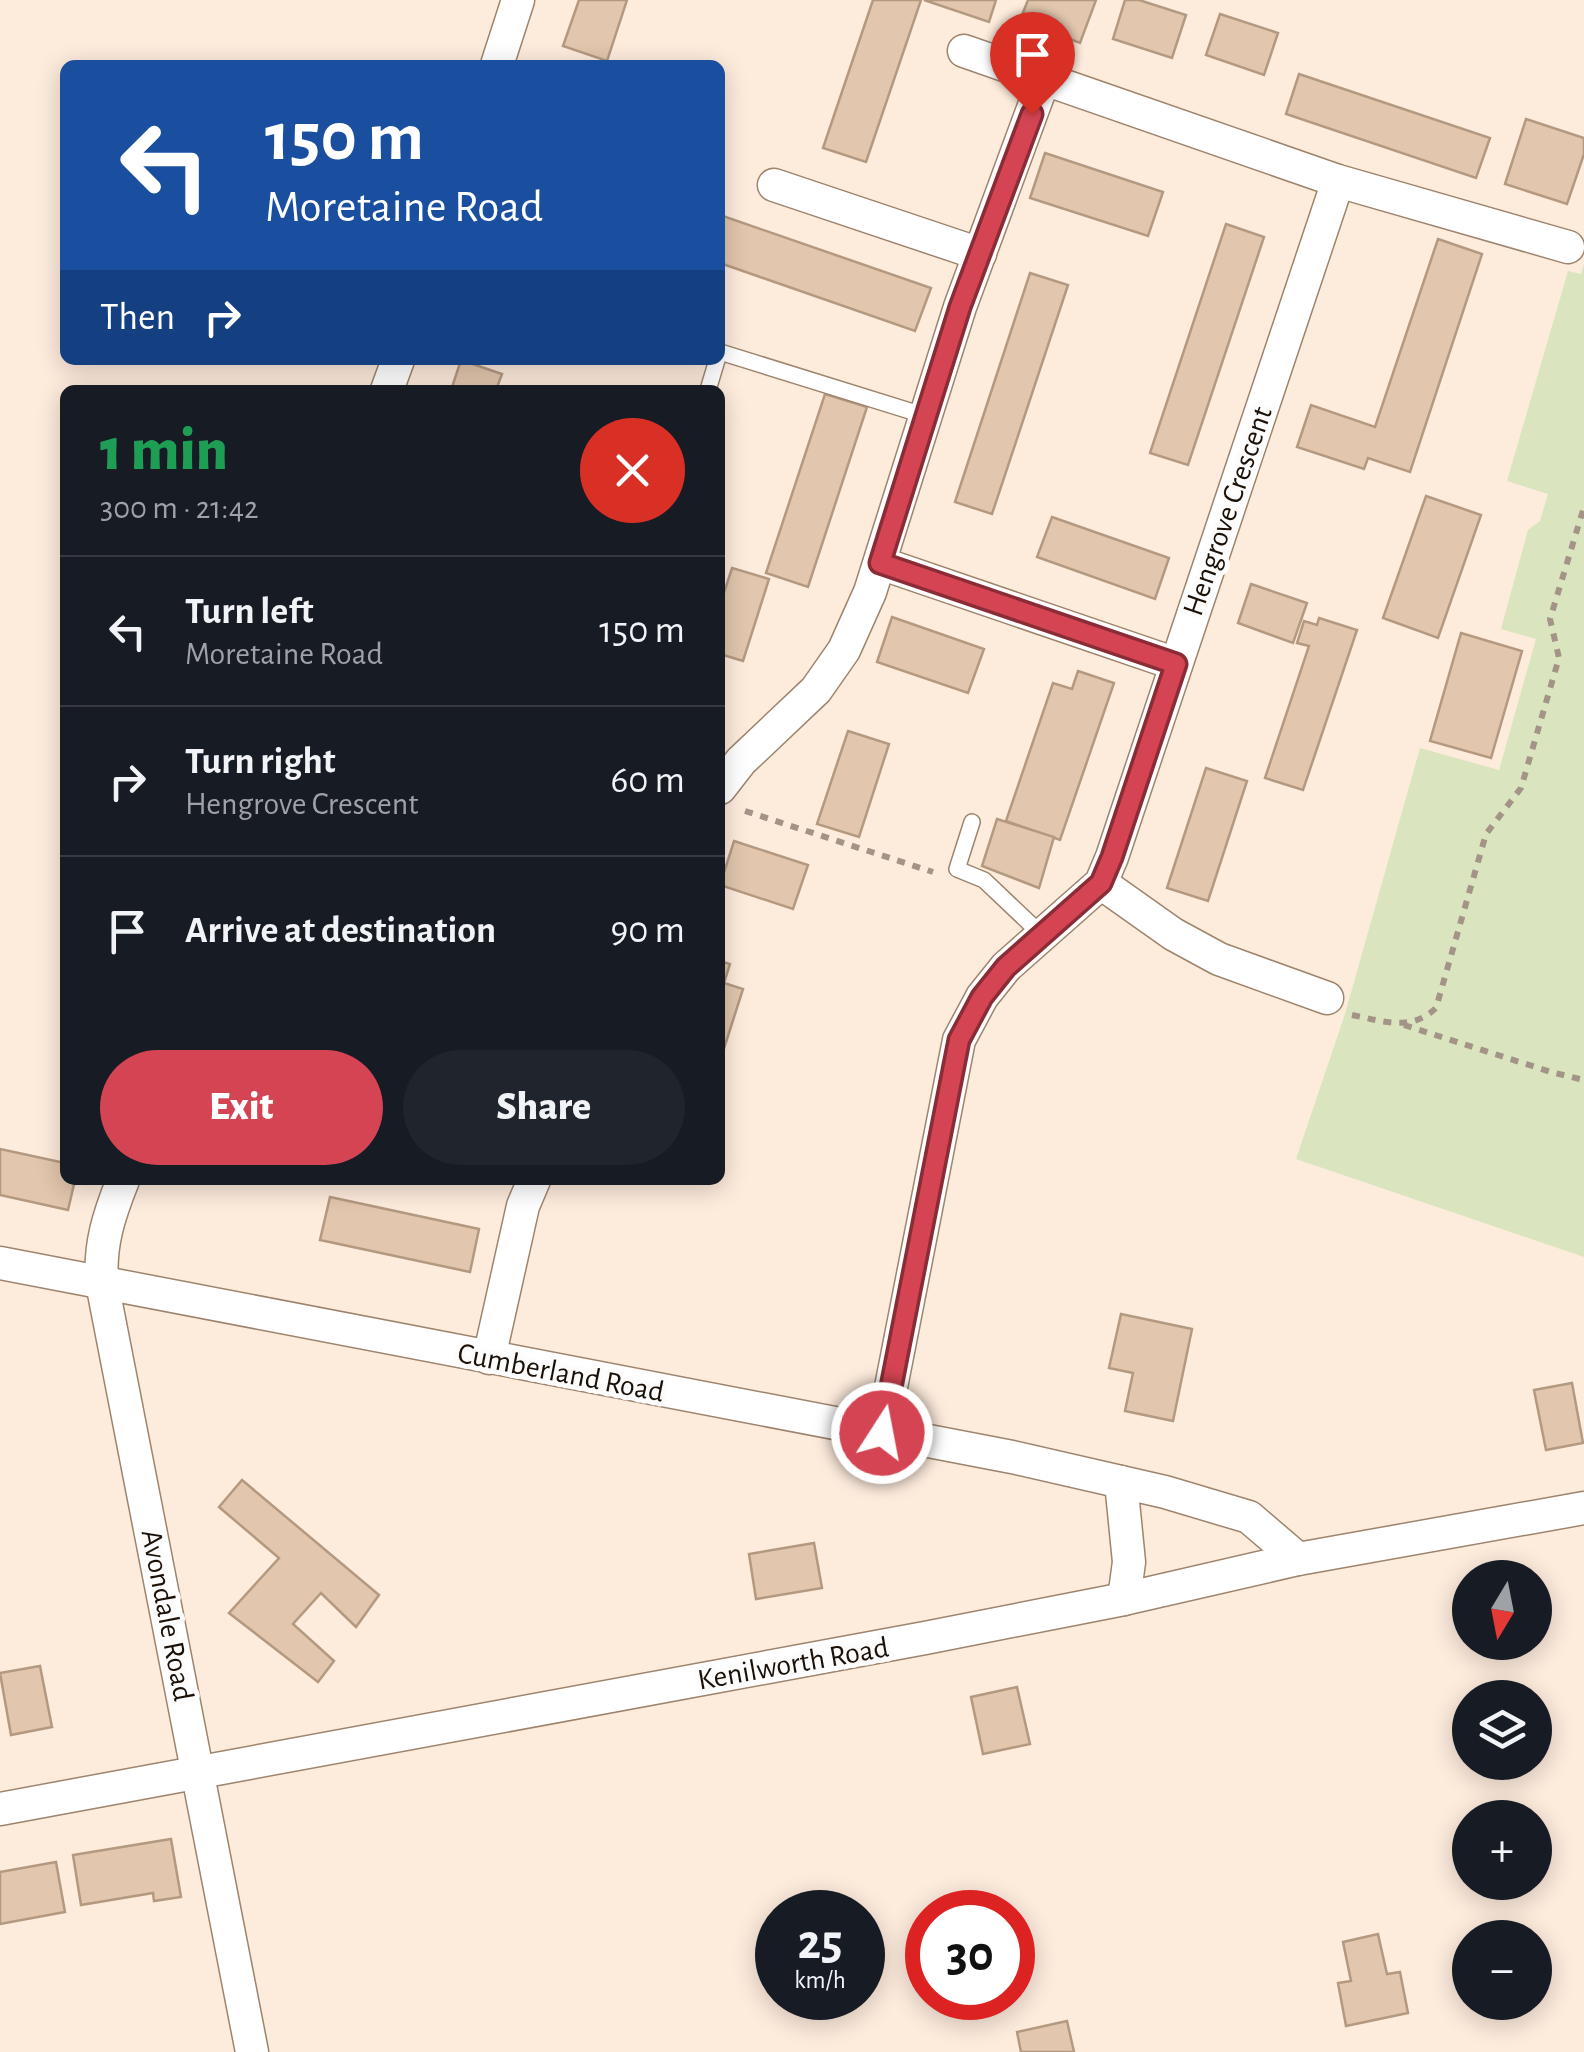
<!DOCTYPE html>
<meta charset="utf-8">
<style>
body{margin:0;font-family:"Alegreya Sans",sans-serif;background:#20242c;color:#f1f3f6;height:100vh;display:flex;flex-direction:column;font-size:38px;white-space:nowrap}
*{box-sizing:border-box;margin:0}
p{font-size:32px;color:#9ea1a6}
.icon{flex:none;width:55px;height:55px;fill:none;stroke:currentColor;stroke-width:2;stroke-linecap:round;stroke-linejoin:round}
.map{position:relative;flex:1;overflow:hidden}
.panel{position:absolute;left:60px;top:385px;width:665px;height:800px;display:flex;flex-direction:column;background:#171b24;border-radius:15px;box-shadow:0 5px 25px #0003}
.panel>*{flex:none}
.top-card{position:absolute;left:60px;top:60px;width:665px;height:305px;border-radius:15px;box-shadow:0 5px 25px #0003;background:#1a4fa0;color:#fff;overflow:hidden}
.needle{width:65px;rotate:190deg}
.buttons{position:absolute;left:1452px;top:1560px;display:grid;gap:20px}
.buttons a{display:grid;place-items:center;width:100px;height:100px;border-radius:50%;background:#171b24;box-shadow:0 5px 25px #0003;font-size:50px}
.speed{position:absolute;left:755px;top:1890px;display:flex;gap:20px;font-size:50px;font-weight:700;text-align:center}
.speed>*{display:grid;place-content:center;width:130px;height:130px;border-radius:50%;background:#171b24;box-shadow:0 5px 25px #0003;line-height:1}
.speed small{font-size:25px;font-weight:400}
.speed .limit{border:15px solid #d22;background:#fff;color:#111}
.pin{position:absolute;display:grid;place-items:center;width:85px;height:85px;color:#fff;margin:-102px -42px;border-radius:50% 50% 50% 0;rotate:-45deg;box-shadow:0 0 10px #0007}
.pin .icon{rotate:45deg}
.me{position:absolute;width:110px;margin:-55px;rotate:11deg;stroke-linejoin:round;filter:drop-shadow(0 0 8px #0008)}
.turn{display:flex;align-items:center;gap:35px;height:210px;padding:0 40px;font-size:45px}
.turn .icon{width:130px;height:130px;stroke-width:2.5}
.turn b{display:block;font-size:70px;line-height:85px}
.then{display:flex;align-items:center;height:95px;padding:0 40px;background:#0003;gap:20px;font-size:38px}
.round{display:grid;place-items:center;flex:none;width:105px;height:105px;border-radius:52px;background:#20242c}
.headline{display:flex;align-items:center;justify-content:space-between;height:170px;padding:0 40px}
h1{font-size:60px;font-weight:800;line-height:75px;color:#1e9e55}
.button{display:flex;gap:20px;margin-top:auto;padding:20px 40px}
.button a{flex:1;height:115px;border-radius:60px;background:#d44453;color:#fff;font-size:40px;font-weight:800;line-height:115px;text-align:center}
.button a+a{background:#20242c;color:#f1f3f6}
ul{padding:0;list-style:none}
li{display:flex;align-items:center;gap:30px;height:150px;padding:0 40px;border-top:2px solid #363941}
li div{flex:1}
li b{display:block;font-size:38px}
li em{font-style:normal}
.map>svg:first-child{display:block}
</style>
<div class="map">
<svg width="1584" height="2052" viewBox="0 0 1584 2052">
<rect width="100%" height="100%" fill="#fdebdc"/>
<!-- green -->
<path fill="#dae5bf" d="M1584,264V1257L1296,1159L1345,1014L1420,748L1499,770L1536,639L1501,629L1528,530L1540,521L1548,494L1507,481L1568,271L1581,274Z"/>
<!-- building -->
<g fill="#e2c6ad" stroke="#b49981" stroke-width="2.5">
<path d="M579,0H627L607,61L563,46Z"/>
<path d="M873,0H921L866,162L823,148Z"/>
<path d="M924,0H996L989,22Z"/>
<path d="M1028,0H1096L1080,43L1020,20Z"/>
<path d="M1125,0H1139L1186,15L1172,58L1113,39Z"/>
<path d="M1220,14L1278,33L1264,75L1206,55Z"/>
<path d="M1299,74L1490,138L1476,178L1286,114Z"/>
<path d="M1526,119L1584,138V154L1567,204L1505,184Z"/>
<path d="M1045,153L1163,192L1148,236L1030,198Z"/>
<path d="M720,215L931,288L915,331L720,263Z"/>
<path d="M1226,224L1264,237L1188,465L1150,453Z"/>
<path d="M1438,239L1482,254L1410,472L1368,458L1364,469L1297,447L1311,405L1375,427Z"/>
<path d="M1030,273L1068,285L992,514L955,502Z"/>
<path d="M461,360L502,374L496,390H451Z"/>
<path d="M825,394L867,407L808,587L766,573Z"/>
<path d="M1426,496L1481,515L1438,638L1383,618Z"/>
<path d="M1052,517L1169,558L1155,599L1037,557Z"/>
<path d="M732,568L769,579L743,661L720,654V605Z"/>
<path d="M1251,584L1307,603L1293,643L1238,623Z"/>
<path d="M892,617L984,649L968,693L877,662Z"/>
<path d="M1319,618L1357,630L1303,790L1265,778L1309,646L1297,643L1304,621L1317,625Z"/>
<path d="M1461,633L1522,651L1491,758L1430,741Z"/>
<path d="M1078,671L1114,683L1060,840L1006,821L1053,683L1072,689Z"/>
<path d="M848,731L889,744L859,837L817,824Z"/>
<path d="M1206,768L1247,781L1208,901L1167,888Z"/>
<path d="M997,819L1054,837L1039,888L982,866Z"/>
<path d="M734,841L808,865L793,909L720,885Z"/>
<path d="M720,961L730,964L724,983L743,989L720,1061Z"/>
<path d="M0,1149L65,1163V1180H75L68,1210L0,1195Z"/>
<path d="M330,1197L479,1229L470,1272L320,1240Z"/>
<path d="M1121,1314L1192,1329L1173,1421L1125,1411L1133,1373L1109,1368Z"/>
<path d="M1572,1383L1583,1443L1546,1450L1534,1390Z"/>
<path d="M242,1480L379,1595L356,1627L321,1593L293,1624L334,1661L318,1682L229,1613L279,1558L219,1507Z"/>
<path d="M814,1543L822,1588L756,1599L749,1554Z"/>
<path d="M40,1666L52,1727L11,1735L0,1673Z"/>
<path d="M1017,1687L1030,1744L983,1754L971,1697Z"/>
<path d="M171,1839L181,1897L154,1901L153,1893L81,1905L73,1855Z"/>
<path d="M56,1862L65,1912L0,1924V1872Z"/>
<path d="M1378,1934L1387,1974L1400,1972L1408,2013L1346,2026L1338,1983L1351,1981L1343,1942Z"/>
<path d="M1067,2021L1074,2052H1021L1017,2032Z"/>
</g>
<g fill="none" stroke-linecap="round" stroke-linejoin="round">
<!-- lane casing -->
<g stroke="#9e846c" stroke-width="18">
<g id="lane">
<path d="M720,352L926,416"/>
<path d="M708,390L717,360"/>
<path d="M972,822L957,869L984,880L1042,935"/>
</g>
</g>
<!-- street casing -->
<g stroke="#9e846c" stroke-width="35">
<g id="street">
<path d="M964,51L1338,181L1568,247"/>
<path d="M497,65L518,0"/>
<path d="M774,185L980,254"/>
<path d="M387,390L398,360"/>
<path d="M880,563L1176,664"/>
<path d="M720,788L741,761L816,690L844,650L870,592L960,307L1044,79"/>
<path d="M1101,883L1173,934L1219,959L1327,998"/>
<path d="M123,1180C109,1215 99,1245 102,1283L252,2052"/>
<path d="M0,1263L1012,1457L1165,1492L1249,1517L1298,1559"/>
<path d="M489,1358L523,1206L534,1180"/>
<path d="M882,1433L959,1040L982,997L1006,967L1101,883L1112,857L1338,181"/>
<path d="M1121,1482L1129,1562L1124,1599"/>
<path d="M0,1809L925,1638L1124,1599L1298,1559L1584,1508"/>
</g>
</g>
<!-- path -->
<g stroke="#a39487" stroke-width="6" stroke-dasharray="8 8" stroke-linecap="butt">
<path d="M745,811L933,872"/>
<path d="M1352,1015C1382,1021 1411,1032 1436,1008L1486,834L1521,788L1559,658L1550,619L1584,507"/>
<path d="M1404,1025L1551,1072L1584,1080"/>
</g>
<!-- lane -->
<use href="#lane" stroke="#fff" stroke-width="15"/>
<!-- street -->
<use href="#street" stroke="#fff" stroke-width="32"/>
</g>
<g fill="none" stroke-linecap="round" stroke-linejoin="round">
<!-- route casing -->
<g stroke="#8a2c36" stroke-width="25">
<path id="route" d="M882,1433L959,1040L982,997L1006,967L1101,883L1112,857L1176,664L880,563L960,307L1032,114"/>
</g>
<!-- route -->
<use href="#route" stroke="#d44453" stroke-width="18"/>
</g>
<g text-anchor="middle" stroke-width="10" stroke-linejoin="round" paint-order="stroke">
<!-- street labels -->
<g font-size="30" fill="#1a1007" stroke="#fcfcfc">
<text transform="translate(1227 511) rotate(-71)" y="10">Hengrove Crescent</text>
<text transform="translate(561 1372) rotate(11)" y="10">Cumberland Road</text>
<text transform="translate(168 1615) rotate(79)" y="10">Avondale Road</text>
<text transform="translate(793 1663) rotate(-10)" y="10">Kenilworth Road</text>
</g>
</g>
</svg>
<div class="buttons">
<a><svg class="needle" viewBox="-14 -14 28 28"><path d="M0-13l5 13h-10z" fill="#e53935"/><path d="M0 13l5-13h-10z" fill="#9ea1a6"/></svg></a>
<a><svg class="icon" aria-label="layers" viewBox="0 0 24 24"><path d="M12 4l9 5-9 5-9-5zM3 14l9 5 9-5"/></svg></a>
<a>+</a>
<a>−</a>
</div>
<div class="speed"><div>25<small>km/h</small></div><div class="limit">30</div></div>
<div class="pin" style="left:1032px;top:114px;background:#d93025"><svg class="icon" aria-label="arrive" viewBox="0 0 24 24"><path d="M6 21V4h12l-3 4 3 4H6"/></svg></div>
<svg class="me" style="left:882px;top:1433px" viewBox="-20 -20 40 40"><circle r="17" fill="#d44453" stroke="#fff" stroke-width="3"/><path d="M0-11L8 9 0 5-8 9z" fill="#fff"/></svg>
<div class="top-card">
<div class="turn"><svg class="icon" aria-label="left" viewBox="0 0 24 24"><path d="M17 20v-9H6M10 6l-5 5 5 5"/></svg><div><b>150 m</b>Moretaine Road</div></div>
<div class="then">Then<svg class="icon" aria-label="right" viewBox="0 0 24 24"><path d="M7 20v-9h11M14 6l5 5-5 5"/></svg></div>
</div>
<section class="panel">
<div class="headline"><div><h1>1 min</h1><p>300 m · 21:42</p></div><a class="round" style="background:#d93025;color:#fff"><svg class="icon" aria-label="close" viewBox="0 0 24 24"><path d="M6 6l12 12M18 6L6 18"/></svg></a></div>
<ul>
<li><svg class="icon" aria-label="left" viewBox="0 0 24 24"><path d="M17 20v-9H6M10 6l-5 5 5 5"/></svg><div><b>Turn left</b><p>Moretaine Road</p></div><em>150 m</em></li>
<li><svg class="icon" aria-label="right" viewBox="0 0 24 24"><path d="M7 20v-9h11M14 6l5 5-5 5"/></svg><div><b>Turn right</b><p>Hengrove Crescent</p></div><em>60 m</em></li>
<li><svg class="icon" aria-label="arrive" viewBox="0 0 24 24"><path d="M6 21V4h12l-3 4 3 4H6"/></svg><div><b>Arrive at destination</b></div><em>90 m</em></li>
</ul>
<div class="button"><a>Exit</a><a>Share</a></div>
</section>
</div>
